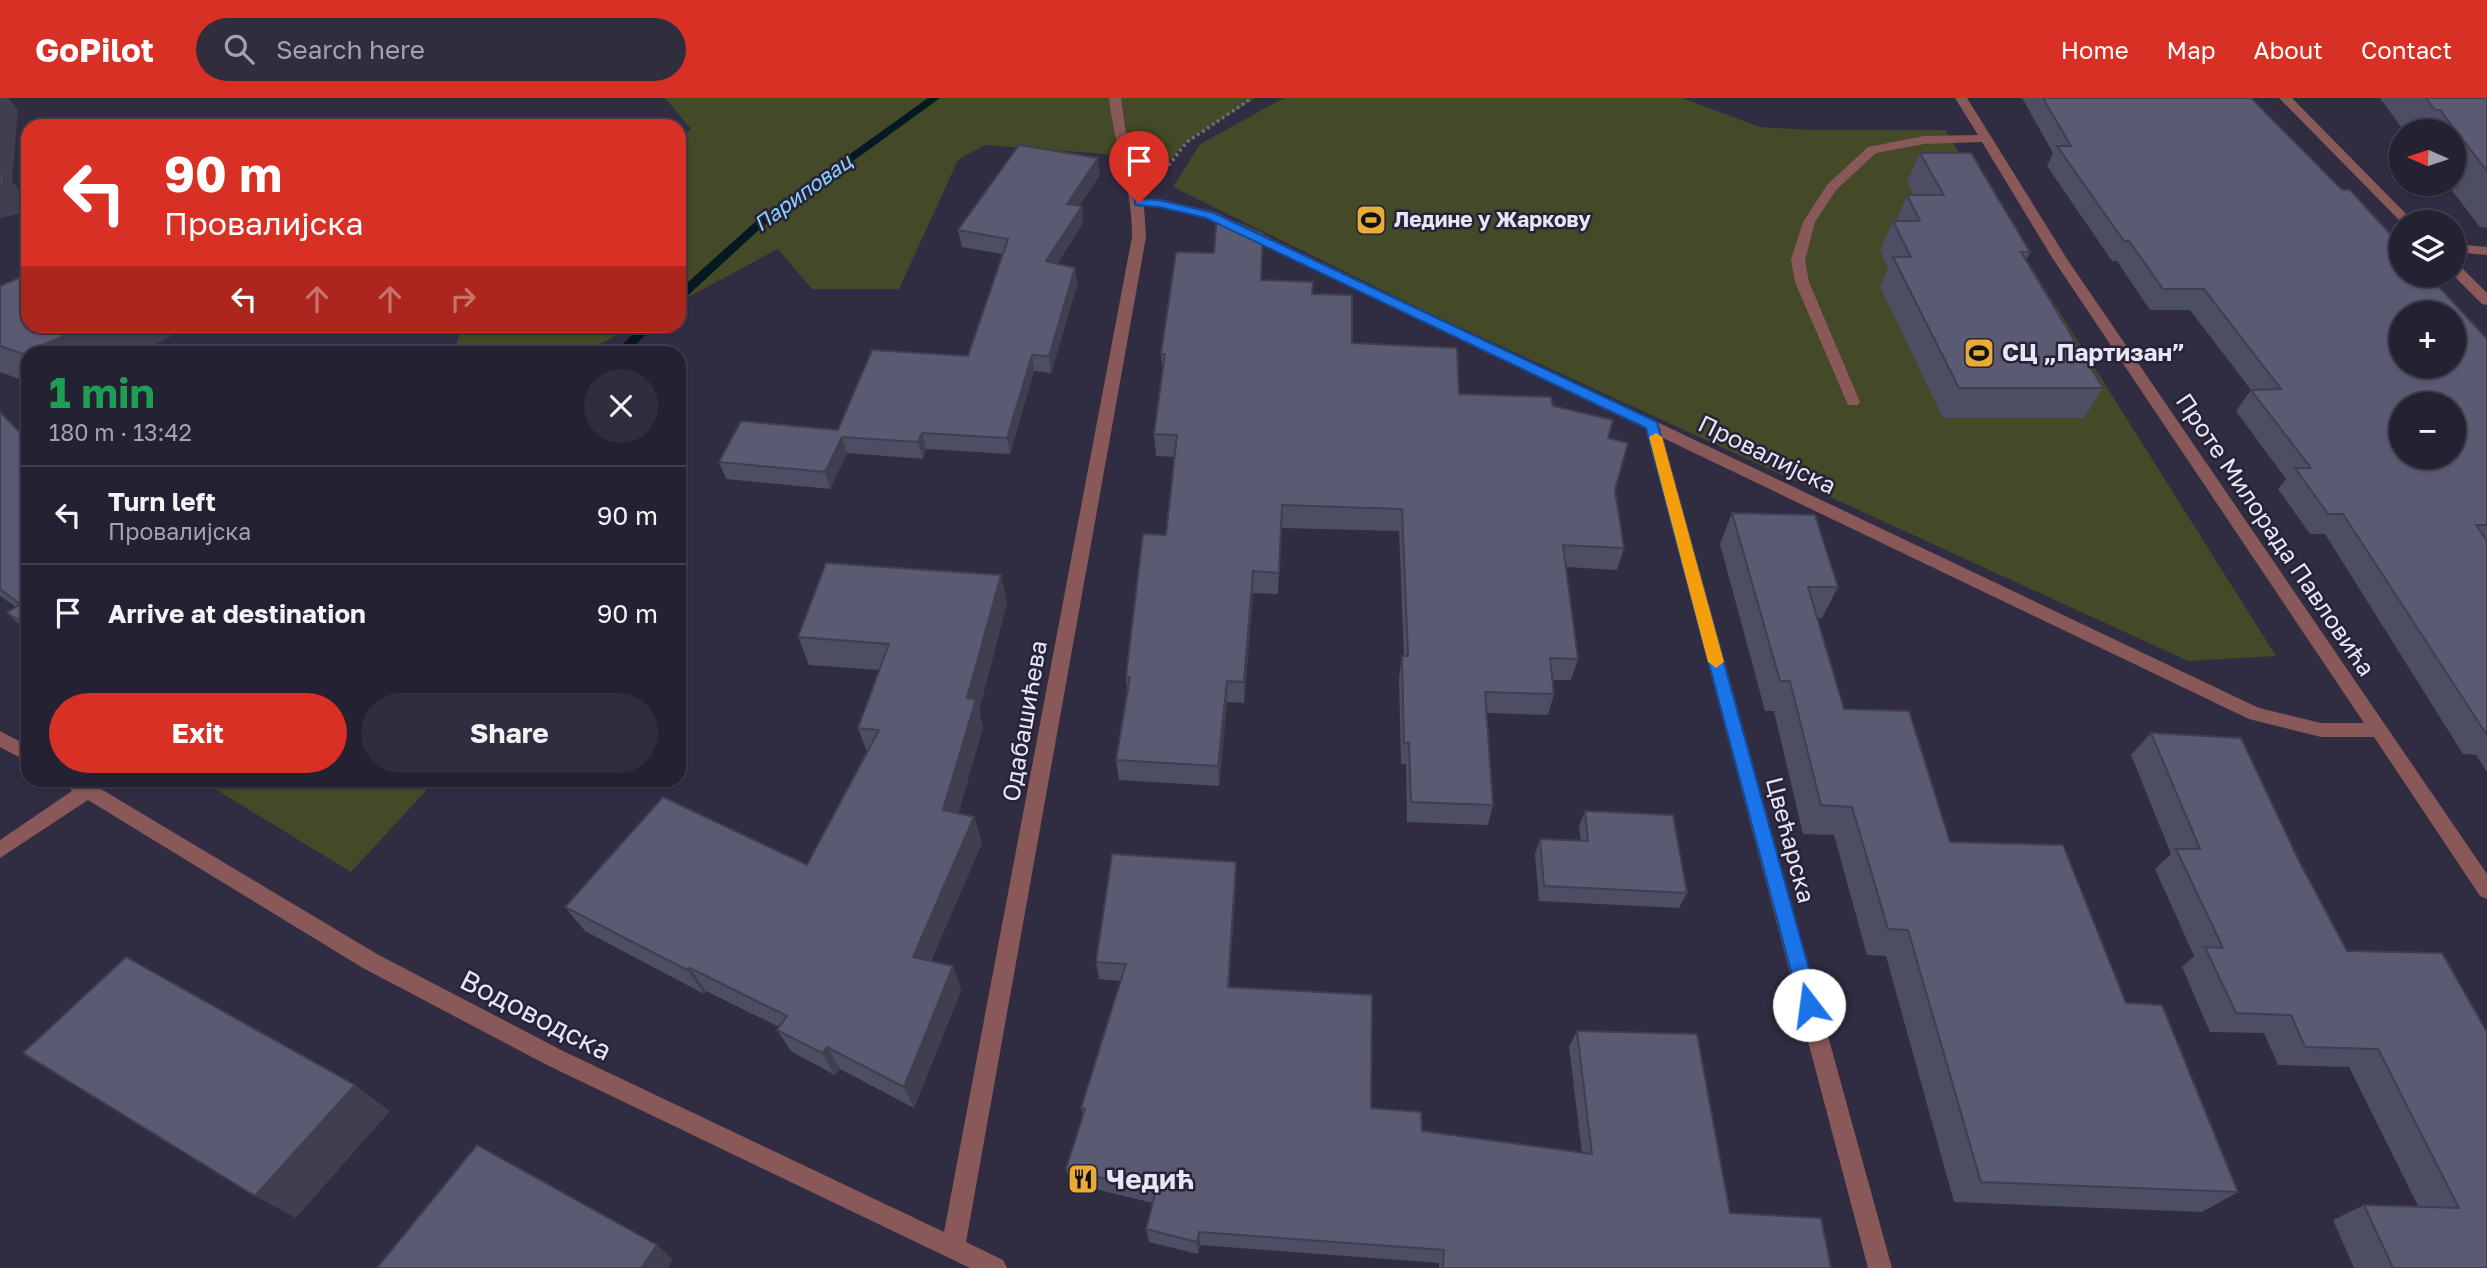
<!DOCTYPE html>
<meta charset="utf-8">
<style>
body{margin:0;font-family:"Golos Text",sans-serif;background:#302e3e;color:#f1f3f6;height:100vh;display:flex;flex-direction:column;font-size:26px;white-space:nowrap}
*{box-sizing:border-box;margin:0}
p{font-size:23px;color:#a3a3ac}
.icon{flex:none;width:38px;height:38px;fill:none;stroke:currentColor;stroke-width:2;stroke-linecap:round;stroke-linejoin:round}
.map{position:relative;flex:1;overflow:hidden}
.sheet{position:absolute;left:21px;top:248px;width:665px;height:441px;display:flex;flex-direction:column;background:#242132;border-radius:21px;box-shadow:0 2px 5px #0004,0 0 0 2px #413e4d}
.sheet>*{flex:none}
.hud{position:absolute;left:21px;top:21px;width:665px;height:214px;border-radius:21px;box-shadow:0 2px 5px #0004,0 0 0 2px #413e4d;background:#d93025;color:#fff;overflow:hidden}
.needle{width:46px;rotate:273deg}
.buttons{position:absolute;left:2389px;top:21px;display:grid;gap:14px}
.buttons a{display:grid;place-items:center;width:77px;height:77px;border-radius:50%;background:#242132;box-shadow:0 2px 5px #0004,0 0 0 2px #413e4d;font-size:35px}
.pin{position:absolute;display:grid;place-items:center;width:60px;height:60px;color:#fff;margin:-72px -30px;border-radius:50% 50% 50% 0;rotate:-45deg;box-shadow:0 0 7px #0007}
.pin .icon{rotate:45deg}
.me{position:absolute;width:77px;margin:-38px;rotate:345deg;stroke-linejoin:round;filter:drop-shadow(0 0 5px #0008)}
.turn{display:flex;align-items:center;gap:24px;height:147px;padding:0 28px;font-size:32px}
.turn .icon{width:91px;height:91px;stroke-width:2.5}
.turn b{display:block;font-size:49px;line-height:60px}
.lanes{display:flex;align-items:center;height:66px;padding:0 28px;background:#0003;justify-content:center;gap:35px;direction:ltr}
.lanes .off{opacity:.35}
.round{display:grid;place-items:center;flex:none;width:74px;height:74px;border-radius:37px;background:#302e3e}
.overview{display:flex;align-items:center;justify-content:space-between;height:119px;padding:0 28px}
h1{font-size:42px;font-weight:700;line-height:52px;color:#1e9e55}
.button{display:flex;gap:14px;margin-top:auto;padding:14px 28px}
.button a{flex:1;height:80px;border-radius:42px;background:#d93025;color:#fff;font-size:28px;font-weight:700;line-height:80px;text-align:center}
.button a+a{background:#302e3e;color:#f1f3f6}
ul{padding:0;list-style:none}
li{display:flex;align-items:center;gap:21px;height:98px;padding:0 28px;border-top:2px solid #413e4d}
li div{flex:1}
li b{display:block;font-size:26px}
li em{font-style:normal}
header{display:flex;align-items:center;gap:42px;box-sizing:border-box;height:98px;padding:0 35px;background:#d93025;color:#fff}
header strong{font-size:33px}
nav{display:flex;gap:38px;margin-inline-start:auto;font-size:24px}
.search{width:490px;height:63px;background:#302e3e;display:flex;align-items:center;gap:18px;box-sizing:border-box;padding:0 24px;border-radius:38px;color:#a3a3ac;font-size:26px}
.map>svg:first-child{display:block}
</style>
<header>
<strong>GoPilot</strong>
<div class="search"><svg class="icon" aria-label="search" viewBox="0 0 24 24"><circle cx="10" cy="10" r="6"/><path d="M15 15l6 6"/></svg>Search here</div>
<nav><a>Home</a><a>Map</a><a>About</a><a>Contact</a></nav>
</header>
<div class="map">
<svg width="2487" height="1170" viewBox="0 0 2487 1170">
<rect width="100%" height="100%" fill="#302c42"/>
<!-- green -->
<g fill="#444927">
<path d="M665,0H1255L1187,44L1172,61L985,47L958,62L899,191H812L778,151L679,204V42L691,31Z"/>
<path d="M1284,0H1682L1760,29L1810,32H1945L2276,558L2188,563L1431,216L1173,89L1200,46Z"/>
<path d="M462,228H634L583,255H454Z"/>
<path d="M202,683H435L351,774Z"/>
</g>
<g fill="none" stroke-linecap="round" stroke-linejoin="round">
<!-- stream -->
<g fill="#051923" fill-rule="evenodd">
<path d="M928,0H940L762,129L683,202L679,203V192L754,125Z"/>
<path d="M641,228H654L627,256H613Z"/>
</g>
<!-- path -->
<path stroke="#737083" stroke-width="3.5" stroke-dasharray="2.5 3.5" stroke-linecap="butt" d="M1165,72L1187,44L1252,0"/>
<!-- minor -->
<g fill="#895858" fill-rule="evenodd">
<path d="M1109,0H1121L1126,36L1143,101H1159L1215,114L2259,610L2321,625H2364L2053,161L1982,44L1924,46L1876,55L1836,92L1815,124L1805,162L1809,184L1860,304L1858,307H1848L1795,184L1791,162L1803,124L1827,87L1868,49L1924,38L1978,37L1955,0H1967L2067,161L2487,776V801L2480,798L2374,639H2321L2249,621L1663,340L1892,1170H1868L1646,331L1206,120L1159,109H1144L1146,139L966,1144L1003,1162L1007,1170H970L547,967L363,870L88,702L0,760V742L72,693L61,682H86L377,856L563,953L944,1134L1132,139C1133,91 1114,47 1109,0Z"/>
<path d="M2279,0H2292L2414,124H2401Z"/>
<path d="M2454,146L2487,149V157L2454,154Z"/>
<path d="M2454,166L2459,167L2487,195V207L2482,206L2453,177Z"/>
<path d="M0,633L28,648V664L0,649Z"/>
</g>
</g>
<!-- wall -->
<g fill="#4d4d63">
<path d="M2022,0H2251L2487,241V674L2476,657L2463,656L2325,436H2310L2278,391L2286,381L2236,313L2251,292L2190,212H2150L2117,163H2112L2047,68L2053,55Z"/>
<path d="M2380,0H2487V130L2480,129L2447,86H2454V33H2404Z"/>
<path d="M1920,55L2030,154L2026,162L2103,290L2084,320H1943L1880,189L1888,170L1880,152L1893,123H1896L1907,97H1914L1907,84Z"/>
<path d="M1100,77L1079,108H1082L1083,125L1057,166L1075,170L1077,187L1051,275L1034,273L1010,356L926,351L923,361L847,355L830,391L726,381L719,364L838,332L968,258L1002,156L962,149L958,132Z"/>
<path d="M1262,182L1312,196L1352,245L1459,296L1553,308L1608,340L1624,450L1617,472L1566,469L1578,561L1571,582H1553L1554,596L1548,617L1487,615L1493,707L1488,727L1407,724L1406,666H1401L1399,579L1402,558H1404L1399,433L1281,430L1278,496L1253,495L1244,605L1227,604L1219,688L1119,682L1116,662L1127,593L1126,578L1166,437L1174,359L1156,358L1154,336L1163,276L1161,256Z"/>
<path d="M0,188L28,228H162L171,238L134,256H28V284L0,274Z"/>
<path d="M0,314L28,343V535L7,515L16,509L0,498Z"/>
<path d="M1732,415L1838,489L1822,520H1817L1844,611L1950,744L2126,905L2238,1094L2202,1114L1954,1104L1886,858L1867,857L1834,737L1803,736L1774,613H1765L1720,446Z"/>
<path d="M1001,477L1007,505L979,612L983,629L958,716L974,719L982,745L931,863L953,868L961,892L914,1010L840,971L835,977L792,954L777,932L779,929L706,893L704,896L585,833L565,809L807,767L867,654L858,630L879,572L809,567L798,539Z"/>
<path d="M2151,635L2241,640L2487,1170H2354L2333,1122L2364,1107L2418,1108L2349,969L2278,967L2264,935L2210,934L2182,869L2194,858L2155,771L2171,756L2131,657Z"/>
<path d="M1585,713L1687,795L1679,810L1539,803L1535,756L1540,741L1581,743L1579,728Z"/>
<path d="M1236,764V782L1229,889L1371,1010L1422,1033L1582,1055L1569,949L1577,933L1730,1115L1831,1170H1439V1165L1200,1147L1198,1156L1149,1144L1146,1131L1153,1105L1070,1085L1066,1071L1083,1018L1081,1010L1121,883L1099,881L1096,864Z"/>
</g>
<!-- shaded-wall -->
<g fill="#3f3f50">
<path d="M0,0H9L18,12L12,83L24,98L26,114L0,120Z"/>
<path d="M1098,60L1100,77L1069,122L1067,106Z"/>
<path d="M1082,108L1083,125L1048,180L1046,163Z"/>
<path d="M1075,170L1077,187L1051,275L1049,258Z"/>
<path d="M86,228H162L171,238L134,256H28V262L23,256Z"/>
<path d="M1032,257L1034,273L1010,356L1007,340Z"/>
<path d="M922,335L926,351L923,361L918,344Z"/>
<path d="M842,339L847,355L830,391L825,374Z"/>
<path d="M1253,473V495L1244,605V584Z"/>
<path d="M1001,477L1007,505L979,612L983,629L952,738L943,712L967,600Z"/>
<path d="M1227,583V604L1219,688L1218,668Z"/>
<path d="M974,719L982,745L922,883L913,859Z"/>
<path d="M1236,764V782L1228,906V889Z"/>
<path d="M953,868L961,892L914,1010L904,989Z"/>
<path d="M690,870L706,893L704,896L687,872Z"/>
<path d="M827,949L840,971L835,977L822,955Z"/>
<path d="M355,987L390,1013L296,1120L255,1098Z"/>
<path d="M1199,1134L1200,1147L1198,1156L1197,1144Z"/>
<path d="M657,1147L673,1162L668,1170H641Z"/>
</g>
<!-- building -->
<g fill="#5a5a73" stroke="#3f3f50" stroke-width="2" fill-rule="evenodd">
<path d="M2043,0H2251L2342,92H2350L2401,148V177H2428L2487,241V427H2476L2487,443V637L2343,416H2328L2295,370H2311L2251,292L2281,291L2204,191H2163L2129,143H2124L2057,48H2071ZM2401,215H2454V268H2401ZM2401,306H2454V359H2401Z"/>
<path d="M2426,0H2487V73L2440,12H2435Z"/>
<path d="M1019,47L1098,60L1067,106L1082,108L1046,163L1075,170L1049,258L1032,257L1007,340L922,335L918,344L842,339L825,374L719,364L741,323L838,332L872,252L968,258L1008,141L958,132Z"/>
<path d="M1920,55H1971L2030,154H2021L2103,290H1959L1893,159H1911L1893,123H1920L1907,97H1944Z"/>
<path d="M0,70H2L3,86H0Z"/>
<path d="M1217,117L1263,135L1261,182L1313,184L1312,196L1352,197V245L1457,250L1459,296L1551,299L1553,308L1613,322L1608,340L1628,345L1615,392L1624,450L1563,447L1578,561L1550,560L1554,596L1485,594L1493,707L1411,704L1409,645H1404L1402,558H1408L1402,411L1282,407L1279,475L1253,473L1244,584L1227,583L1218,668L1116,662L1130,579L1126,578L1143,436L1166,437L1177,337L1154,336L1165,256H1161L1176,154L1214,155Z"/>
<path d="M28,176V228H86L23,256L0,248V188Z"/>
<path d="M0,314L28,343V527L7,515L20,506L0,491Z"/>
<path d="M1732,415L1815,417L1838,489H1808L1844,611L1909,613L1950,744L2063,747L2126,905L2162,907L2238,1094L1981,1084L1908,832L1888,831L1852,709L1821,707L1790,583H1780Z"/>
<path d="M826,465L1001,477L967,600L976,601L943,712L974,719L913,859L953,868L904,989L827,949L822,955L777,932L787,918L690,870L687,872L565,809L663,699L807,767L879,632L858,630L889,546L798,539Z"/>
<path d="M2151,635L2241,640L2299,763L2347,853L2442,855L2487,934V1170H2393L2364,1107L2459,1110L2378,951L2305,949L2291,917L2236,915L2205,849L2223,850L2176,751H2200Z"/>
<path d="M1585,713L1673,717L1687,795L1544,788L1540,741L1588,743Z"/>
<path d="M1112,756L1236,764L1228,889L1372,897L1371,1010L1421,1014L1422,1033L1592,1056L1577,933L1697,936L1730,1115L1821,1120L1831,1170H1443L1444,1152L1199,1134L1197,1144L1146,1131L1156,1093L1066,1071L1085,1011L1081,1010L1126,866L1096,864Z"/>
<path d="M126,859L355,987L255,1098L23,955Z"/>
<path d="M477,1047L657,1147L641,1170H377Z"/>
</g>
<!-- route -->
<path fill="#1a73e8" stroke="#114b97" stroke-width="2" d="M1139,101L1159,102L1214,115L1657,324L1819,907L1816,913L1809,915L1802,913L1800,907L1646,330L1206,120L1159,109L1135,107V102Z"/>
<!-- slow -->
<path fill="#f59e0b" d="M1656,335L1662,339L1724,564L1716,570L1708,564L1649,339Z"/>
<!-- icons -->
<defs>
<g id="stadium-square" transform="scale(1.575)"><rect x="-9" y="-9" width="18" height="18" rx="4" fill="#e8ab37" stroke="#272238"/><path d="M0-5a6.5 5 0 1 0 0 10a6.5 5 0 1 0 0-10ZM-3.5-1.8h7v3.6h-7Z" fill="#111"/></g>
<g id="restaurant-square" transform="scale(1.575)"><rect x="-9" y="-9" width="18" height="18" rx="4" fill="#e8ab37" stroke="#272238"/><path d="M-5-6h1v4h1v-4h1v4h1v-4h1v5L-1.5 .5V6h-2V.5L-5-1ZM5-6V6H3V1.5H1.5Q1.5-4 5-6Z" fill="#111"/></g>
</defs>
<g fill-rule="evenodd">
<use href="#stadium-square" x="1371" y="122"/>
<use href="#stadium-square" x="1979" y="255"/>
<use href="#restaurant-square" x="1083" y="1081"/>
</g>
<g text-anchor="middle" stroke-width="5" stroke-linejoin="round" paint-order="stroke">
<!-- far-water labels -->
<g font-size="21" font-style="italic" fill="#8bd4fa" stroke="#272238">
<text transform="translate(803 95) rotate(-36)" y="7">Париповац</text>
</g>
<!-- far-poi labels -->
<g font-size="21" font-weight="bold" fill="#e8e6f5" stroke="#272238" text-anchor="start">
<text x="1394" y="129">Ледине у Жаркову</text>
</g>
<!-- poi labels -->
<g font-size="24" font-weight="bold" fill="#e8e6f5" stroke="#272238" text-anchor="start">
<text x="2002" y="263">СЦ „Партизан”</text>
</g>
<!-- street labels -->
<g font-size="24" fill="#e8e6f5" stroke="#272238">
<text transform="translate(1767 357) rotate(26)" y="8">Провалијска</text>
<text transform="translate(2275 437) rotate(56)" y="8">Проте Милорада Павловића</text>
<text transform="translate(1025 623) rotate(-80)" y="8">Одабашићева</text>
<text transform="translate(1790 742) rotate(75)" y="8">Цвећарска</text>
</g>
<!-- near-street labels -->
<g font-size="28" fill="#e8e6f5" stroke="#272238">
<text transform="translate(536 917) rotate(27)" y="10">Водоводска</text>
</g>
<!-- near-poi labels -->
<g font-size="28" font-weight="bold" fill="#e8e6f5" stroke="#272238" text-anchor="start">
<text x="1106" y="1091">Чедић</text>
</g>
</g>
</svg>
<div class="buttons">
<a><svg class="needle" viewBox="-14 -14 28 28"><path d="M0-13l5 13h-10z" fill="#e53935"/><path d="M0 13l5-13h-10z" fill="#a3a3ac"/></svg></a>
<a><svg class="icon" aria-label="layers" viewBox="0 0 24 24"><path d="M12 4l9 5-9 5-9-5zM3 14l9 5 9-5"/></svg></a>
<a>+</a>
<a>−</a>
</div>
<div class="pin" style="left:1139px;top:105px;background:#d93025"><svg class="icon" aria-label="arrive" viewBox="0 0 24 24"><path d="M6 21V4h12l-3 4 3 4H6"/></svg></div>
<svg class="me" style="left:1809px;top:907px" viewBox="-20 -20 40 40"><circle r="19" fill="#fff"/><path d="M0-13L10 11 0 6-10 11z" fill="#1a73e8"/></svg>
<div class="hud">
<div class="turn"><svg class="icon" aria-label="left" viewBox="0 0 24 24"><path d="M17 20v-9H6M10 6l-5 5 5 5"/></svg><div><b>90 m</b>Провалијска</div></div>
<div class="lanes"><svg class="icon" aria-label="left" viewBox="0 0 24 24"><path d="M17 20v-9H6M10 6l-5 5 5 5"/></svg><svg class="icon off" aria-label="ahead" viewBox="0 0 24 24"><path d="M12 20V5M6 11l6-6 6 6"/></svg><svg class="icon off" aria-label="ahead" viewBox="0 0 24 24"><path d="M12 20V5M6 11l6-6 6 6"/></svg><svg class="icon off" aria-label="right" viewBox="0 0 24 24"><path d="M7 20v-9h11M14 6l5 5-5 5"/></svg></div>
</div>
<section class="sheet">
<div class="overview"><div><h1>1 min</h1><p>180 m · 13:42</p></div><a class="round"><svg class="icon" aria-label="close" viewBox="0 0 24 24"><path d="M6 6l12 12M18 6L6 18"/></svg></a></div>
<ul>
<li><svg class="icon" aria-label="left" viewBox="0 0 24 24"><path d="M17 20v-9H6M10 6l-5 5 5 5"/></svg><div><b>Turn left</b><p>Провалијска</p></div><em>90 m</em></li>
<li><svg class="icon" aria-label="arrive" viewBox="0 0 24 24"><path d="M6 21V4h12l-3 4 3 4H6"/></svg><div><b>Arrive at destination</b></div><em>90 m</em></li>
</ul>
<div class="button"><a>Exit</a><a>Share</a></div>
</section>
</div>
